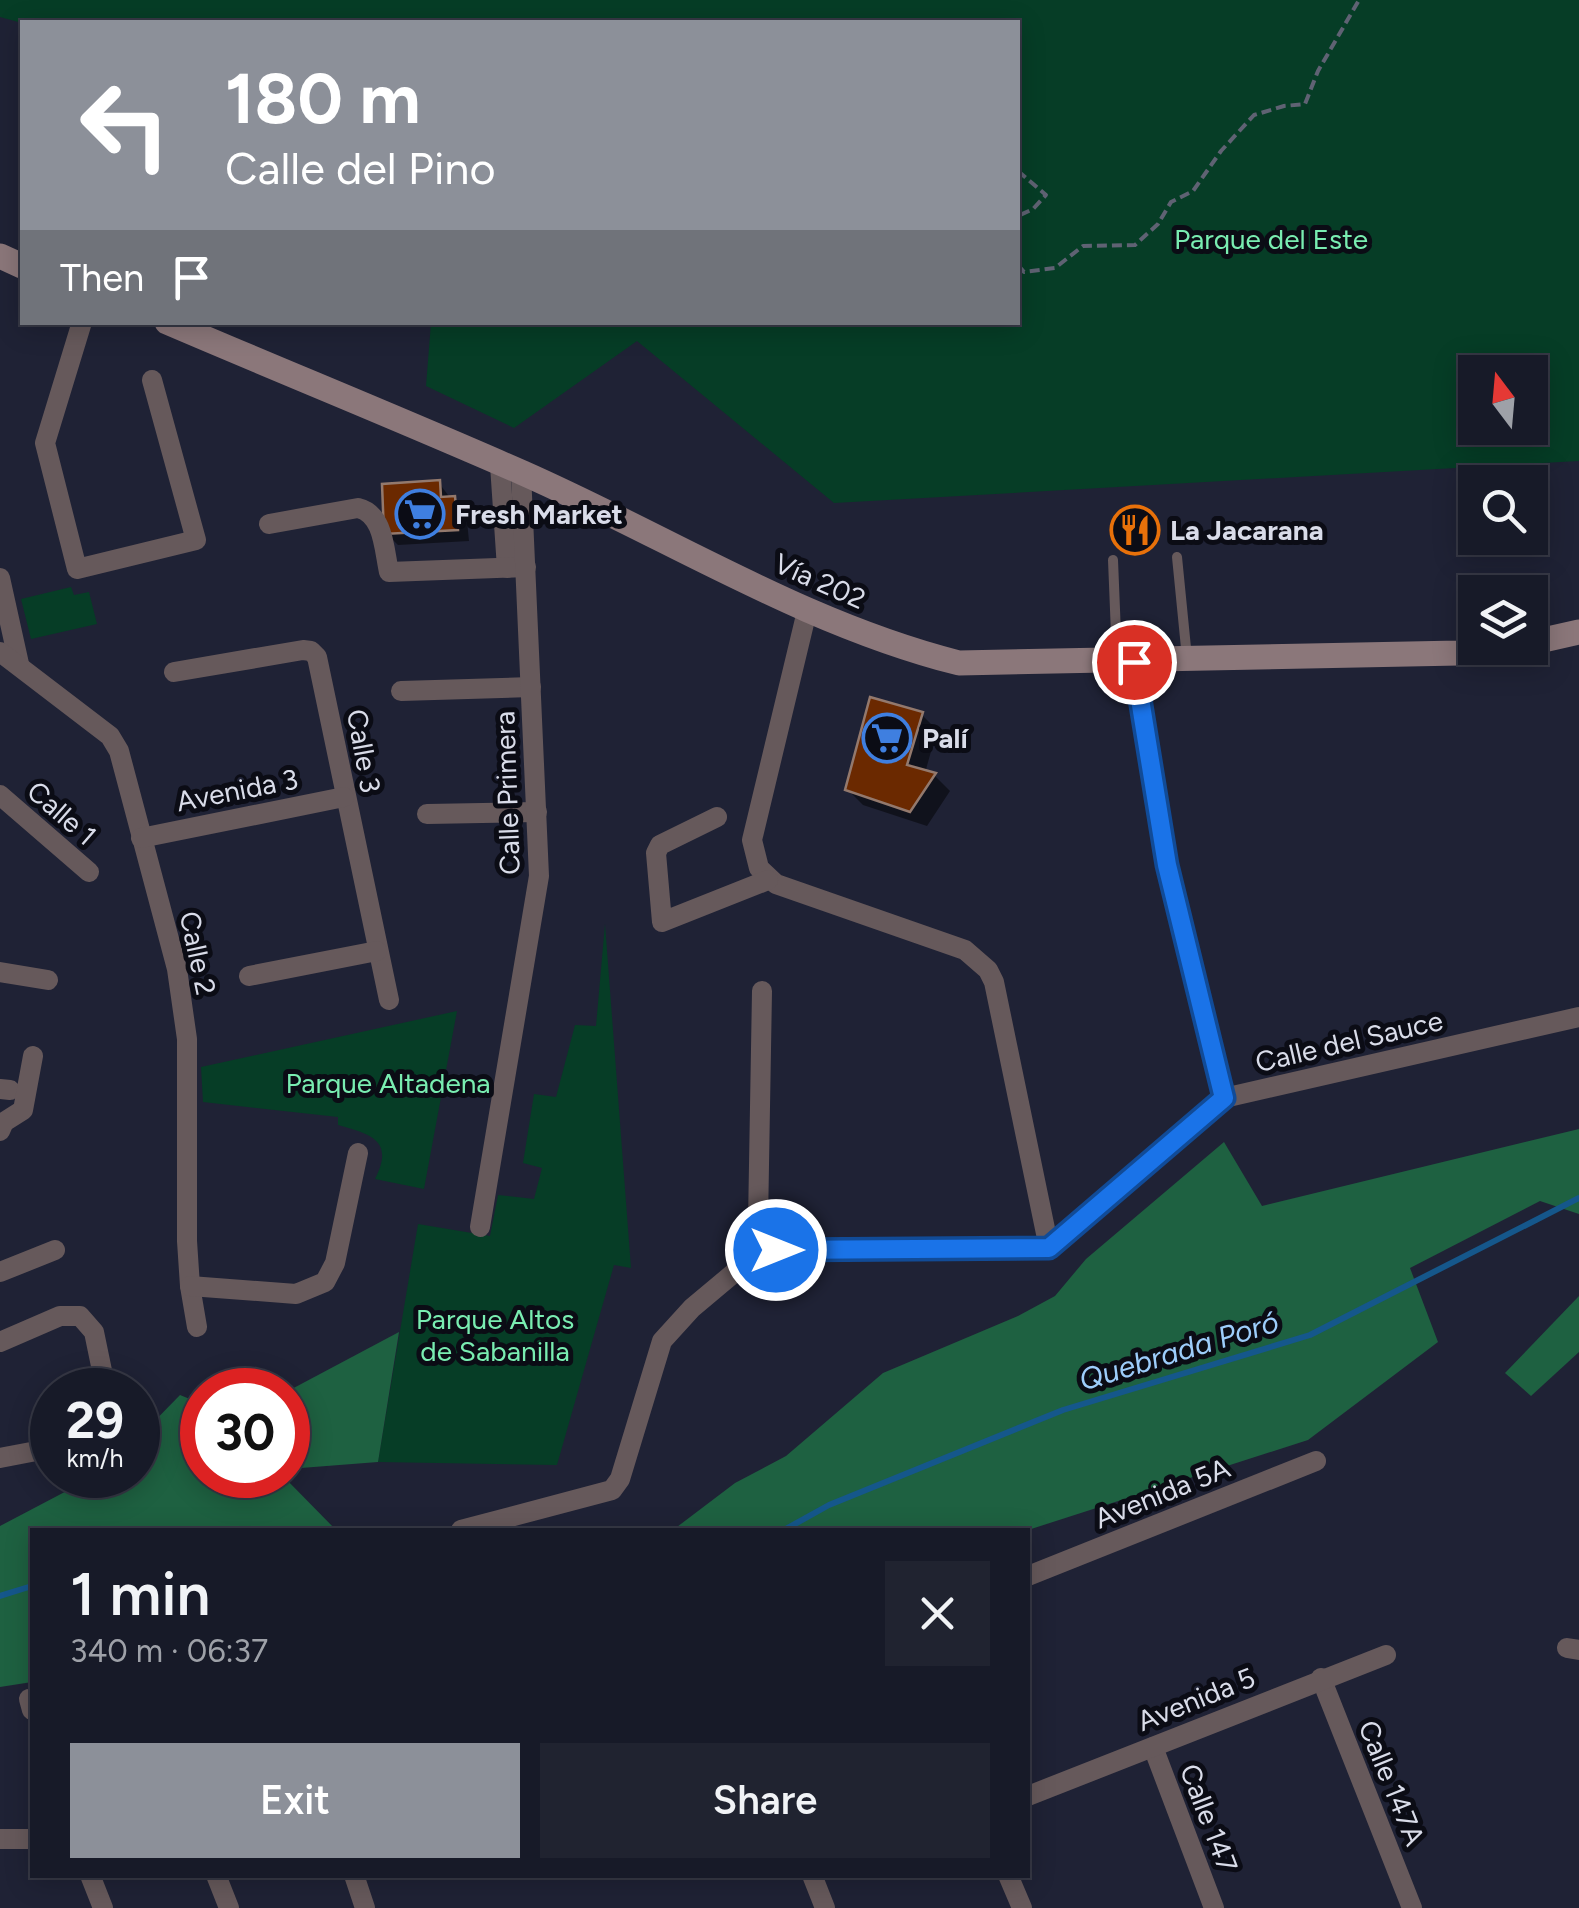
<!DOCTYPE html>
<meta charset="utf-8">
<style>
body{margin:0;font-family:Figtree,sans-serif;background:#202330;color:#f1f3f6;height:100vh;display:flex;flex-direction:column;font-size:38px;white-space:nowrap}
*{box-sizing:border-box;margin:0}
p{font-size:32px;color:#9ea1a8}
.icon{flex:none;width:55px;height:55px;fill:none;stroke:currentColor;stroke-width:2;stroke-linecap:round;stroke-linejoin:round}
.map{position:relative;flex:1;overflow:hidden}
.details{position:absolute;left:30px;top:1528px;width:1000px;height:350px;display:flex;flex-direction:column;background:#171a28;border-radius:0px;box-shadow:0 5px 25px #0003,0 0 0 2px #363845}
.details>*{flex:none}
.top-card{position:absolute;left:20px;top:20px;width:1000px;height:305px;border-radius:0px;box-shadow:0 5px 25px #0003,0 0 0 2px #363845;background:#8c9099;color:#fff;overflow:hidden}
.needle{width:65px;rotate:344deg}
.buttons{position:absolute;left:1458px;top:355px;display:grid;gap:20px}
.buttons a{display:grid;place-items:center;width:90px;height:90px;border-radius:0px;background:#171a28;box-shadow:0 5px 25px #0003,0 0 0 2px #363845;font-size:50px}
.speed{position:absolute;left:30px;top:1368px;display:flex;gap:20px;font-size:50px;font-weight:700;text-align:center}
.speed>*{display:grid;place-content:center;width:130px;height:130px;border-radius:50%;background:#171a28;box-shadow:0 5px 25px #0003,0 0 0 2px #363845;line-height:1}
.speed small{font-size:25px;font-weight:400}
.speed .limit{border:15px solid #d22;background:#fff;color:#111}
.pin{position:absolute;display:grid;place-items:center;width:85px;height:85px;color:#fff;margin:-42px;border:5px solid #fff;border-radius:50%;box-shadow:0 2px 10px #0007}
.me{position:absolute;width:110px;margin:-55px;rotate:90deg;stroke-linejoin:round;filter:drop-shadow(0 0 8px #0008)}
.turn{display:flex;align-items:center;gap:35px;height:210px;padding:0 40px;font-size:45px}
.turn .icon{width:130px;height:130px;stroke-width:2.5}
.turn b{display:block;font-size:70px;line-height:85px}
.then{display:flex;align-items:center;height:95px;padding:0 40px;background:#0003;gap:20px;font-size:38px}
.round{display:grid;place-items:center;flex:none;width:105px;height:105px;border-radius:0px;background:#202330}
.headline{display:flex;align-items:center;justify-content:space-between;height:170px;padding:0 40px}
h1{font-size:60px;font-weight:600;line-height:75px}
.cta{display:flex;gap:20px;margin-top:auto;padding:20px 40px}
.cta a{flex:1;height:115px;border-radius:0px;background:#8c9099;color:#fff;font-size:40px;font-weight:600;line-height:115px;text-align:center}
.cta a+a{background:#202330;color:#f1f3f6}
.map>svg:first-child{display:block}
</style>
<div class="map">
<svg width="1579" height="1908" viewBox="0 0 1579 1908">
<rect width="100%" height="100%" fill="#1f2235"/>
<!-- green -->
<g fill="#063d26" fill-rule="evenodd">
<path d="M0,0H1579V461L834,503L637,341L514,428L426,386L431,323L1018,322V22L22,23L0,17ZM1475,372H1530V428H1475Z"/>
<path d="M71,587L74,595L89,592L97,624L31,639L21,599Z"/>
<path d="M605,924L631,1268L614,1265L557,1465L378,1462L418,1224L490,1236L498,1195L534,1199L542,1168L523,1163L534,1094L556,1097L575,1025L596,1026Z"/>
<path d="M457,1011L424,1189L375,1179C395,1140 370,1134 338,1125V1117L203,1102L201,1067Z"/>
</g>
<!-- forest -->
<g fill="#1e6141">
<path d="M1579,1129V1214L1540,1201L1410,1268L1438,1342L1308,1440L1028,1530H673L735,1483L786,1456L883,1373L1018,1316L1055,1296L1086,1259L1224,1142L1262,1206Z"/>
<path d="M1579,1296V1352L1531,1396L1505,1373Z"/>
<path d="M399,1332L378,1462L288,1469V1391Z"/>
<path d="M180,1395L202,1404V1475H282L336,1530H32V1682L0,1687V1526L97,1475H138V1438Z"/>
</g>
<!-- shadow -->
<g fill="#0007">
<path d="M439,483L451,499L466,511L469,541L398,545L386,533Z"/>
<path d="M921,714L937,730L925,773L934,775L950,791L927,826L863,805L847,789Z"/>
</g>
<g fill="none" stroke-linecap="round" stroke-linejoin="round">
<!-- stream -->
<g stroke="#15578b" stroke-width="6">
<path d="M784,1530L829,1505L1063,1410L1310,1335L1579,1198"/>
<path d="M0,1596L32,1586"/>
</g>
</g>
<!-- building -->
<g fill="#6b2900" stroke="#93796d" stroke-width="2.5">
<path d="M440,480L441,497L455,496L458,530L384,534L382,484Z"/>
<path d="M870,697L923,712L907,765L936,773L910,812L845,790Z"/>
</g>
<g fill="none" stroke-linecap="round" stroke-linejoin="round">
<!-- path -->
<g stroke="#5f6273" stroke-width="4" stroke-dasharray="10 5" stroke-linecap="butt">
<path d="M1018,171L1046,195L1033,209L1018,216"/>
<path d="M1018,265L1024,272L1055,268L1083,246L1135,245L1158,224L1171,202L1193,191L1221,151L1254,115L1284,106L1305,104L1318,71L1359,0"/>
</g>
<!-- service -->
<g stroke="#66595b" stroke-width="10">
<path d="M1177,557L1187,658"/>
<path d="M1113,560L1117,659"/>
</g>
<!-- minor -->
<g stroke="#66595b" stroke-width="20">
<path d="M82,322L45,443L77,569L196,540L152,380"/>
<path d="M500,465L507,568"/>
<path d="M269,524L358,508C384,514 384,550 389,572L526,567"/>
<path d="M0,578L19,664"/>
<path d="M807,611L752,840L759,868L776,884L965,950L988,970L994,982L1049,1248"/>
<path d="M0,652L110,736L119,751L177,969L187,1039V1241L190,1286L197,1327"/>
<path d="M1135,661L1167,865L1224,1098"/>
<path d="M174,672L303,650L311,651L317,657L389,1000"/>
<path d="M401,691L531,687"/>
<path d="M0,795L89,872"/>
<path d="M427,814L537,812"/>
<path d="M717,817L660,845L656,853L662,922L768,880"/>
<path d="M141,838L344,797"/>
<path d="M0,972L48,980"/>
<path d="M249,976L377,951"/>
<path d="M762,991L758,1223L760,1238L766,1246"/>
<path d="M0,1089L10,1090"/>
<path d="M0,1131L4,1122L23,1110L33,1056"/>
<path d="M480,1227L539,876L521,473"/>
<path d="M766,1246L777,1250L1049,1248L1224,1098L1579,1017"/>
<path d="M0,1272L55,1250"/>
<path d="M190,1286L296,1294L325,1282L335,1263L358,1153"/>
<path d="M0,1342L60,1316H80L94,1332L106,1390"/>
<path d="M0,1458L52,1448"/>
<path d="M461,1530L612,1490L620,1479L662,1341L692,1308L766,1246"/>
<path d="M1028,1576L1316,1461"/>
<path d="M1567,1648L1579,1650"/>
<path d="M1321,1678L1412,1908"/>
<path d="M29,1699L32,1710"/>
<path d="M1153,1747L1214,1908"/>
<path d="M1028,1796L1386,1655"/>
<path d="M0,1839H32"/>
<path d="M90,1875L103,1908"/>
<path d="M216,1875L229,1908"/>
<path d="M354,1875L365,1908"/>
<path d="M812,1875L825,1908"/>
<path d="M1008,1875L1022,1908"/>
</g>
<!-- secondary -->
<g stroke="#8b777a" stroke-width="25">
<path d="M0,256L22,266"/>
<path d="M167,322C286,373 405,421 523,473C668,537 804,624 959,663L1459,653L1500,648"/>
<path d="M1530,643L1579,632"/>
</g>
</g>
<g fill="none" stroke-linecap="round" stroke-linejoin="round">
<!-- route casing -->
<g stroke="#114b97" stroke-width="25">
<path id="route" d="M776,1250L1049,1248L1224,1098L1167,865L1134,662"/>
</g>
<!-- route -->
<use href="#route" stroke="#1a73e8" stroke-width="18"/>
</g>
<!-- icons -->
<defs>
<g id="supermarket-ring" transform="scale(2.5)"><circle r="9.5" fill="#0b0c15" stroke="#3f7fe0" stroke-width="1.5"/><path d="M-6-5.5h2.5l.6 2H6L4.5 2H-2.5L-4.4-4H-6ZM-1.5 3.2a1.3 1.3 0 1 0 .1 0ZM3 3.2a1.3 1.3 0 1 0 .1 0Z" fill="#3f7fe0"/></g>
<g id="restaurant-ring" transform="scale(2.5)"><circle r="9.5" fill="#0b0c15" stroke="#e8710a" stroke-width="1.5"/><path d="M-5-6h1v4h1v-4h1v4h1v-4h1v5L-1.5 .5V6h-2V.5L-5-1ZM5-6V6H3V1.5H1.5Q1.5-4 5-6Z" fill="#e8710a"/></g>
</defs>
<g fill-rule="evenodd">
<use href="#supermarket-ring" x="420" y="514"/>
<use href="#restaurant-ring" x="1135" y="530"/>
<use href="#supermarket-ring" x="887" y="738"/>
</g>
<g text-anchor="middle" stroke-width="10" stroke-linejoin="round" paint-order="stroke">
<!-- park labels -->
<g font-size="28" fill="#79edb1" stroke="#0b0c15">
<text x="1271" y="249">Parque del Este</text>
<text x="388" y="1093">Parque Altadena</text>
<text x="495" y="1329">Parque Altos<tspan x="495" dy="32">de Sabanilla</tspan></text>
</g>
<!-- poi labels -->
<g font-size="28" font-weight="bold" fill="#d9dce9" stroke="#0b0c15" text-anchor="start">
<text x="455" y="524">Fresh Market</text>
<text x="1170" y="540">La Jacarana</text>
<text x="922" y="748">Palí</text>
</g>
<!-- street labels -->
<g font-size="28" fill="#d9dce9" stroke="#0b0c15">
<text transform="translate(820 581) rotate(24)" y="10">Vía 202</text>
<text transform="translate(364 751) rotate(80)" y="10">Calle 3</text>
<text transform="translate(237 790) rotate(-11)" y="10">Avenida 3</text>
<text transform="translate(507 793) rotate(-92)" y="10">Calle Primera</text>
<text transform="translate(62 813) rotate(41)" y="10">Calle 1</text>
<text transform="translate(198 953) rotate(78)" y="10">Calle 2</text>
<text transform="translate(1349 1041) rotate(-13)" y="10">Calle del Sauce</text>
<text transform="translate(1162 1493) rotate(-22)" y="10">Avenida 5A</text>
<text transform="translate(1196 1699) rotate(-22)" y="10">Avenida 5</text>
<text transform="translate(1392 1783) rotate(68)" y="10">Calle 147A</text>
<text transform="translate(1209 1818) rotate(69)" y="10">Calle 147</text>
</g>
<!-- water labels -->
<g font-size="30" font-style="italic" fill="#9dcdfb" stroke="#0b0c15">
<text transform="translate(1179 1351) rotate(-17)" y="10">Quebrada Poró</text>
</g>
</g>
</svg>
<div class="buttons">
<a><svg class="needle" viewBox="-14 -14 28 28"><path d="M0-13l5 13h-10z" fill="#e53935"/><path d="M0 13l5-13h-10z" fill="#9ea1a8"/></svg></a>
<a><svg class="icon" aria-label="search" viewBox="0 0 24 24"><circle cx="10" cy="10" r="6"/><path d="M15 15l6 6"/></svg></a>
<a><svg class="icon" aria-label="layers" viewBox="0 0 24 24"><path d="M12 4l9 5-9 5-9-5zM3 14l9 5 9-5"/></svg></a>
</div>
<div class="speed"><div>29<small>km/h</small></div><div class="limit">30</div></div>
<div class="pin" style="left:1134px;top:662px;background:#d93025"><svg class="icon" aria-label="arrive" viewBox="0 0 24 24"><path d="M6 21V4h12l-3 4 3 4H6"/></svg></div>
<svg class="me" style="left:776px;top:1250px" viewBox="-20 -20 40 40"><circle r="17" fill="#1a73e8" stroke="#fff" stroke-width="3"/><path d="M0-11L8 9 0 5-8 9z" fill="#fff"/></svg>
<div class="top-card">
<div class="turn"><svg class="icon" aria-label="left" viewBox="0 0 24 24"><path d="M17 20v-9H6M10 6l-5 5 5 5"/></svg><div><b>180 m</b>Calle del Pino</div></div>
<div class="then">Then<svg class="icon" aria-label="arrive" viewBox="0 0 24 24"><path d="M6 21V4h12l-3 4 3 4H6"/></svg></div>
</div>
<section class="details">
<div class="headline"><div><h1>1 min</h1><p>340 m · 06:37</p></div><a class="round"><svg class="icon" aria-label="close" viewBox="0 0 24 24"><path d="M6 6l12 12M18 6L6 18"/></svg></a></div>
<div class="cta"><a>Exit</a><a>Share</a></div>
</section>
</div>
